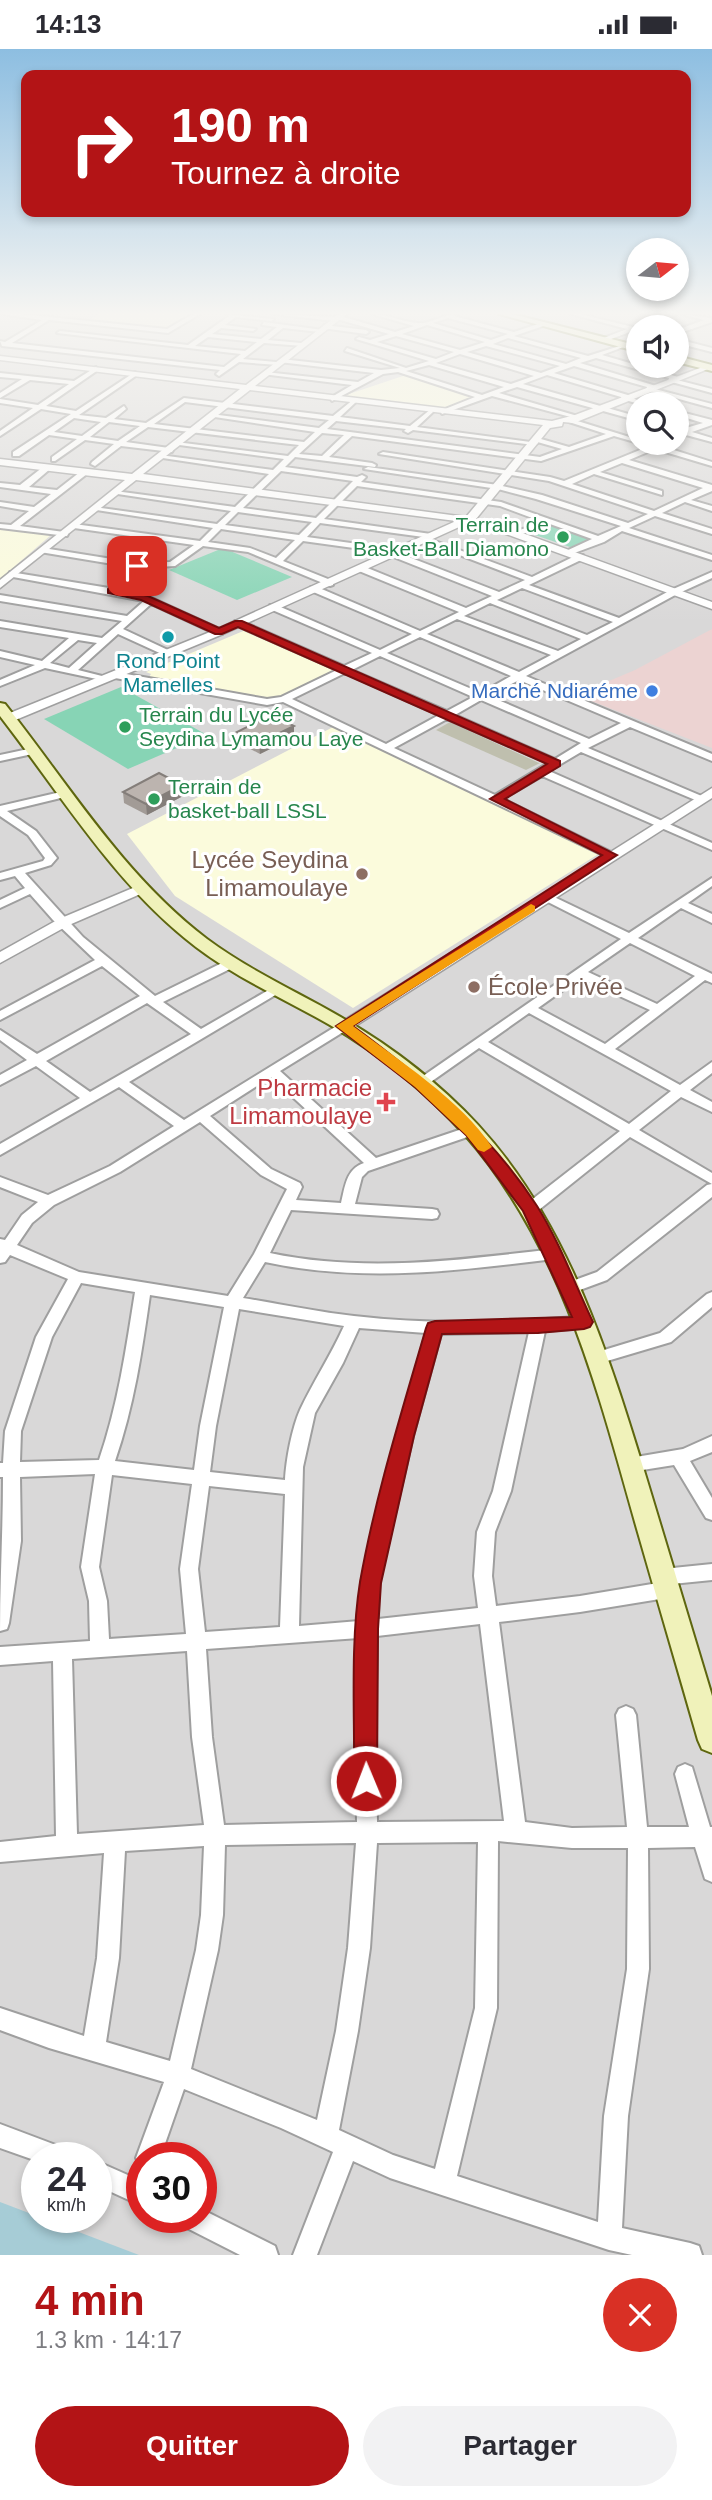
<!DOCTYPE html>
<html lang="fr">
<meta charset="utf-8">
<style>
body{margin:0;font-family:Helvetica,sans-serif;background:#f2f2f3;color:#2b2b33;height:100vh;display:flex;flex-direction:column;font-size:26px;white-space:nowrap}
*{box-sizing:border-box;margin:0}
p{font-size:23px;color:#7c7c81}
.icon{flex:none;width:38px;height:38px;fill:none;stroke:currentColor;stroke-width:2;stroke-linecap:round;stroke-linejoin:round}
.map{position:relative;height:2206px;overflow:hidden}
.details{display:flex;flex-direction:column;background:#fff;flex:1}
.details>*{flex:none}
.banner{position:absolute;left:21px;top:21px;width:670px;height:147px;border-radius:14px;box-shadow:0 4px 10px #0003;background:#b31416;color:#fff;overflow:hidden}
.needle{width:46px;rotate:74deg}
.fabs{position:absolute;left:626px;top:189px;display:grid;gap:14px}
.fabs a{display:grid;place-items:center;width:63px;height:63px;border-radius:50%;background:#fff;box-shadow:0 4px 10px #0003;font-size:35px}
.speed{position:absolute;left:21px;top:2093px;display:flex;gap:14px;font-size:35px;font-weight:700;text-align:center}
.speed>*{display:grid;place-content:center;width:91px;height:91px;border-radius:50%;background:#fff;box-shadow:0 4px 10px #0003;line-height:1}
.speed small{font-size:18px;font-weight:400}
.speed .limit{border:10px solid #d22;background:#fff;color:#111}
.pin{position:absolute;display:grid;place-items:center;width:60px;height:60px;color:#fff;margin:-30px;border-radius:14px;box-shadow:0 4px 10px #0006}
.me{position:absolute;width:77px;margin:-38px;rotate:359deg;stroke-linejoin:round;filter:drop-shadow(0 0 5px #0008)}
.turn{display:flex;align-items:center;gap:24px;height:147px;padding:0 35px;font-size:32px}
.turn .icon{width:91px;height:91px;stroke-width:2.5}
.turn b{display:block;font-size:49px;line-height:60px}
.round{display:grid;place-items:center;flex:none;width:74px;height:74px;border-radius:37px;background:#f2f2f3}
.head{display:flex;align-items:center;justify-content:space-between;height:119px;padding:0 35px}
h1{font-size:42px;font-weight:800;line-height:52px;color:#b31416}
.button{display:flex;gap:14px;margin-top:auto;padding:14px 35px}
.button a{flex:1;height:80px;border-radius:42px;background:#b31416;color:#fff;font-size:28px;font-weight:800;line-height:80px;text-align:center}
.button a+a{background:#f2f2f3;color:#2b2b33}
.status{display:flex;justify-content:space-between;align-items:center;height:49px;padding:0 35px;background:#fff;direction:ltr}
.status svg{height:19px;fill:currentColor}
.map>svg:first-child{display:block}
</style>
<div class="status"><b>14:13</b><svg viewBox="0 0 49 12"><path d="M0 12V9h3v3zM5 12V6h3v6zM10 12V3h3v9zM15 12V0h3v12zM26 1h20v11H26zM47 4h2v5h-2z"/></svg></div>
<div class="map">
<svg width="712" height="2206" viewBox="0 0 712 2206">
<rect width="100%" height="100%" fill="#ece8e2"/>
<!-- residential -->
<path fill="#d9d8d8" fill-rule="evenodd" d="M0,265H712V2206H0ZM639,278H677V317H639ZM639,355H677V394H639ZM37,2109H96V2168H37ZM142,2109H201V2168H142Z"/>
<!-- commercial -->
<path fill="#ecd3d2" d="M712,580V699L581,648L602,635L635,621Z"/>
<!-- education -->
<g fill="#fbfbdc">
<path d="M99,265H195L171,281L87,272Z"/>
<path d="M406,326L475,348L443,359L343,347Z"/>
<path d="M0,480L51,486L0,530Z"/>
<path d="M248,580L338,620L276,650L149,628L151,625L146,623Z"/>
<path d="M335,677L600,804L353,959L175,847L127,785Z"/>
</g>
<!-- construction -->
<path fill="#bfbfae" d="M450,673L539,714H540L526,721L436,681Z"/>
<!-- pitch -->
<g fill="#87d4b5">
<path d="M552,476L593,490L573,499L532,485Z"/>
<path d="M223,499L292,528L237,551L169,521Z"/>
<path d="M121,638L207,686L128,720L44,670Z"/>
</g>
<!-- water -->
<path fill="#a6ccd6" d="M0,2153L139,2206H0Z"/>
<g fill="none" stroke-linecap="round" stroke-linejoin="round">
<!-- minor casing -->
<g stroke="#9f9f9f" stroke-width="4">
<g id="minor">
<path d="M2,265H20L167,280L193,265H200L168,284L49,271L12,294L224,318L241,305L57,284L60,282L188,296L229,267L226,265L274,270L271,272L236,268L225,276L256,280L253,282L221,279L212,285L261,290L277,278L262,276L264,273L323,281L320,283L283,279L268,291L301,294L303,297L264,294L243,310L276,313L278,316L239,313L219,327L216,325L220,321L2,297L0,292L5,293L42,271ZM208,288L257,293L245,302L195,297Z"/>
<path d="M273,265L334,268L337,266L395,283L414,277L372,265C388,265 402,273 418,274C431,275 443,265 457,265L454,267L514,283L544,273L546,276L514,287L588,307L626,295V297L602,306L678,328L677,331L712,340V344L668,332L669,329L596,309L580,314L656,337L655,340L712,355V359L646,341L647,338L574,317L554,324L631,347L632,349L648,355H639L622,350L621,348L547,326L523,335L639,368V372L517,338L499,344L581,368L578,370L492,347L442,365L440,362L475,348L398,323L383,325L332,352L330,349L352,336L262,325L265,323L358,333L374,324L279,313L281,310L381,321L400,319L345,302L347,299L406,319L429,312L356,290L359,288L370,291L389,285L337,270L334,272ZM448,269L508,285L491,291L433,274ZM427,276L485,293L460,301L402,285ZM396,287L454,303L436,310L377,293ZM508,289L581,309L566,315L493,295ZM486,297L560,317L541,324L467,303ZM460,305L534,327L511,335L436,314ZM429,316L504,338L482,346L406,322Z"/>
<path d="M571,265H580L633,278L670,265H678L603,293L601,290L627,280Z"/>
<path d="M681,265L711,269L712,273L677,285V281L704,271Z"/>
<path d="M324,276L366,281L369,283L366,285L322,279Z"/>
<path d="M677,290L712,299V303L677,294Z"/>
<path d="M96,318L98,321L46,357L76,362L135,323L137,326L79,366L106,369L124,357L126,360L114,370L146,374L184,349L333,367L354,350L356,353L340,368L410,377L431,360L433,363L417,378L538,394L534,396L413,381L408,384L404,382L406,380L336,372L327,380L540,408L562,400L534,392V388L569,398L606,385L569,373L571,370L639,391V394L642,395L614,387L541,412L352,387L329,408L372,414L376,416L375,418L295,408L285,418L357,428L362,426L366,428L361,433L501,453L598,487L621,477L536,450L498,440L364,420L368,418L498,436L542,446L628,474L648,465L549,432L379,405L383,403L550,428L564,432L657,394H666L661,397L712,413V417L655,400L629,411L712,436V442L691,451L712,457V462L685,453L662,464L712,480V485L655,467L629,479L712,506V511L622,482L604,493L569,506L565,504L566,502L592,490L550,475L517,487L513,485L514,483L543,473L500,457L357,437L324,470L431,485L435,487L431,489L320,474L307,488L402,501L401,505L499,543L525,531L420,491L427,489L532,528L577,506H583V510L529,536L619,569L671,541L712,523V529L677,545L526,627L712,705V712L630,678L588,699L704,748V752L700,753L581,703L549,722L712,794V801L542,727L503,750L617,806L615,808H607L283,653L267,656L115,629L110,626L115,623L267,650L281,648L337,621L235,576V572H241L344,617L372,604L270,560V556H276L380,601L412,585L311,542V538H317L420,582L459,563L359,522V518H365L466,559L492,547L391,507L390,504L303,492L283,512L333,532V536L330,537L248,503L203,497L175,517L139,519L117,541L143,545L222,581V585H216L151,555L123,580L170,602V606H164L118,585L78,621L106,628V632L45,619L0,637V631L35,616L0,608V602L42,612L69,589L0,578V572L102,589L122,572L0,552V546L127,567L144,552L13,528L9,525L10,523L109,539L131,518L40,503L39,501L43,499L137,514L170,513L194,496L74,479L70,477L74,475L200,492L213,479L90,460L94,458L217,475L231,462L111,444L115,442L235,458L269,425L156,408L160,406L273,421L284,410L172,395L176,393L288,407L299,396L148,378L126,393L169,399L173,401L172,403L121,397L95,417L91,415L92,413L114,395L85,391L55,412H52V408L77,390L49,386L19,407H13V403L71,365L41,360L0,387V382L33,359L0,354V350L38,356L69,335L30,331L0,349V344L22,330L0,328V324L74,332ZM185,353L329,371L319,379L211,365L208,367L315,383L304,393L154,375ZM74,369L101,373L82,387L54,383ZM109,373L140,377L118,392L90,388ZM322,384L344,386L322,407L299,405ZM622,414L703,439L654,462L572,435L594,425L662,446V442L600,423ZM281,422L353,432L316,469L243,459ZM238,463L312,473L299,486L225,476ZM221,480L295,491L276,509L250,499L208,493ZM522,539L613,573L587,586L497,551ZM490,554L581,590L558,602L464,567ZM457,570L551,606L519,623L427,585ZM420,588L511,627L481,644L387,604ZM78,591L97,594L69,619L50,614ZM380,607L473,648L447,662L352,621ZM345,624L439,666L386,695L292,650ZM519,631L621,674L589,690L489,647ZM481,651L581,694L555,710L455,666ZM447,670L548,714L495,746L394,699Z"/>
<path d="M677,362L712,371V376L692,383L712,389V393L686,386L677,389L679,381L703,374L677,366Z"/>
<path d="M43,418L50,420L29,438L57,441L80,423L87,425L20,477L64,483L68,485L67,487L0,479V475L11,476L29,462L0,457V453L34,458L51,445L0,438V434L20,436Z"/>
<path d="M33,699L37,700V704L0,712V706Z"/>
<path d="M65,742L69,743V747L7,762L36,782L57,809L51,816L25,824L83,888L155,947L228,911H236L238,914L236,917L163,953L201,980L272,939L276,938L282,942L129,1033L184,1071L343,973L348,974L349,977L348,980L280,1022L376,1109L471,1077L478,1082L476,1085L368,1122L362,1128L355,1155L432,1160L437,1161L439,1165L437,1169L432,1170L291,1161L270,1204C364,1224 460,1211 554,1200L559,1201L561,1205L559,1209L554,1210C458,1222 361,1234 265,1213L243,1249C280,1255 317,1263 354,1267C430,1276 508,1274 584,1267L590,1269L592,1273L590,1277L584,1279L545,1282L511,1442L495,1483L492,1527L496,1557L580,1547L658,1534L654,1528L657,1522L663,1520L712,1515V1531L672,1535L675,1541L672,1547L666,1549L580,1563L499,1573L525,1773L572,1779L627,1778L616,1666L619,1660L626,1657L633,1660L636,1666L647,1778H689L675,1725L678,1718L685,1715L692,1718L710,1778H712V1833L705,1830L695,1798L648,1799L649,1920L628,2067L622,2179L690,2194L699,2197L702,2206H632L609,2201L390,2129L353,2112L317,2206H293L333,2103L281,2079L184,2040L160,2109H142V2157L96,2136V2112L130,2127L134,2119L139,2116L136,2109L164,2033L49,1999L0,1981V1959L84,1987L97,1909L104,1804L0,1813V1793L56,1787L53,1612L0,1616V1598L90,1592L89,1552L81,1518L95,1425L20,1428L21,1492L9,1574L7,1580L0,1582C0,1531 3,1480 3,1428H0V1414H3L5,1382L36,1288L68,1230L10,1206L5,1213L0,1214V1190L5,1191L22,1166L38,1153L0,1138V1128L48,1146L110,1117L174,1077L119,1038L0,1106V1095L80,1049L36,1017L0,1036V1026L27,1011L0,991V981L37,1005L140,947L102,917L0,971V962L95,911L53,871L30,845L0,859V851L25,839L15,827L0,831V824L43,812L45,809L28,786L0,767V757ZM147,954L191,985L90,1043L46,1012ZM271,1028L364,1114C346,1120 345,1138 341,1154L296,1151L302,1138L300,1134L271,1120L210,1067ZM200,1073L261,1126L287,1140L254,1205L228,1247L79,1223L17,1196L32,1174L54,1156L120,1123ZM81,1234L135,1243C126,1300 118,1356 99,1411L20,1413L21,1382L52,1288ZM150,1246L224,1258L200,1377L194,1421L115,1412C134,1357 142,1302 150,1246ZM239,1260L344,1277C331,1306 313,1333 300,1361C292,1379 286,1411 285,1431L210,1423L216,1377ZM359,1279L426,1284L397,1387L361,1534L359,1572L299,1577L303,1418L315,1364L343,1314ZM529,1283L493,1442L477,1483L474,1527L478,1559L378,1570L379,1534L413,1387L441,1285ZM112,1426L192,1435L180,1520L186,1585L109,1590L107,1552L99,1518ZM209,1437L285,1445L280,1578L205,1583L198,1520ZM480,1575L504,1772L377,1773L375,1679L377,1587ZM359,1589L355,1679L357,1773L224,1776L212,1688L206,1600ZM187,1602L192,1688L204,1776L77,1785L72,1610ZM498,1792L572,1799H628L627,1920L604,2067L598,2173L457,2127L497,1959ZM478,1793L475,1959L435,2120L393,2106L339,2081L358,1982L370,1899L377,1794ZM356,1794L348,1899L336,1982L317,2071L191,2020L218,1901L223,1866L225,1796ZM204,1797L201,1866L196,1901L170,2012L106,1993L119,1909L125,1802Z"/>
<path d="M712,829V837L688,854L712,865V874L681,859L638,889L712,925V934L705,931L615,1000L680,1036L712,1013V1024L690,1041L712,1053V1063L681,1048L639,1081L712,1124V1135L630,1088L535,1164H525L523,1160L525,1156L620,1082L479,999L425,1037H415L413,1034L621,890L544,851V847H552L629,884ZM630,894L695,927L657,955L588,923ZM580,929L650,961L605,995L538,959ZM529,964L671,1042L629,1075L488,993Z"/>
<path d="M712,1135V1148L607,1231L569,1245L564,1243L561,1239L564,1235L597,1223L707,1136Z"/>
<path d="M712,1243V1258L671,1293L597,1315L591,1313L589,1309L591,1305L660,1284L707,1245Z"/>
<path d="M712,1387V1403L690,1412L712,1449V1471L706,1469L674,1416L630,1423L624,1421L621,1416L624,1411L630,1409L683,1400Z"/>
<path d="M0,2075L69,2101L73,2109H37V2112L0,2099Z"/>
<path d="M201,2160L275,2197L278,2206H240L183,2177L180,2168H201Z"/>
</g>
</g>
<!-- tertiary casing -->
<g stroke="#9f9f9f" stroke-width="3">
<g id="tertiary">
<path d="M339,265H347L255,337L552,372L575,366L708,316V320L574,374L563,373L562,377L550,379L476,470L506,478L712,553V560L498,482L468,474L223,585L13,672H5V666L215,581L456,472L136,431L0,539V531L125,431L0,416V410L132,425L240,340L0,311V307L246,336ZM250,341L543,376L466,468L143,425Z"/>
<path d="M712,739V749L349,981L343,982L335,977Z"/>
<path d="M140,836L145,837L147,840L145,843L69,876L0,914V903L59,870Z"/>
</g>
</g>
<!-- secondary casing -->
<g stroke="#5e660f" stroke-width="4">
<g id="secondary">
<path d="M499,265H512L639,297V303Z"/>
<path d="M677,307L712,316V322L677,313Z"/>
<path d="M0,654L5,655C69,736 124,827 207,890C250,922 298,943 344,970C392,998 440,1035 478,1076C568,1174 608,1304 646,1428C668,1501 690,1574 712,1647V1704L702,1700L698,1691C678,1621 657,1550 637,1480C598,1342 562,1196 465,1086C427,1044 379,1005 330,976C285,950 238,930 196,898C115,836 62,747 0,667Z"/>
</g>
</g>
<!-- minor -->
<use href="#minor" fill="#fff" fill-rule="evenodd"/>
<!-- tertiary -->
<use href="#tertiary" fill="#fff" fill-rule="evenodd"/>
<!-- secondary -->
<use href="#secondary" fill="#f0f2ba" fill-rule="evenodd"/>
</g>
<!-- wall -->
<g fill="#a29b96">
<path d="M294,677V688L260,705L237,693V683Z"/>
<path d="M182,736L183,747L147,766L124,754L123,743Z"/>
</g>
<!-- shaded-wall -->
<g fill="#847e7a">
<path d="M294,677V688L260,705L259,694Z"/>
<path d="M182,736L183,747L147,766L146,755Z"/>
</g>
<!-- building -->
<g fill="#bcb4af" stroke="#847e7a" stroke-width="2">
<path d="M271,666L294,677L259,694L237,683Z"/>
<path d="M159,724L182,736L146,755L123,743Z"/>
</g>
<!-- sky -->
<linearGradient id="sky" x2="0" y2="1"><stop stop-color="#8dbee1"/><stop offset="0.46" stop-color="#f6f5f2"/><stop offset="1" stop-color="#f6f5f2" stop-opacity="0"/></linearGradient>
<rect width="712" height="574" fill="url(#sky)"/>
<!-- route -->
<path fill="#b31416" stroke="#740d0e" stroke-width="2" d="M134,515L142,517L119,540L148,547L219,579L235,572H242L560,712V717L505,750L617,806L353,977C423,1029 489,1082 537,1157C559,1192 575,1235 593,1273L590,1278L584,1280L538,1284L442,1285L414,1387L381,1534L378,1580L377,1732L374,1740L366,1743L358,1740L354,1732C355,1669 350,1595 360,1533C375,1448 402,1362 426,1279L428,1274L435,1272L572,1268L523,1162L466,1086L415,1038L336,977L602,806L490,750L547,715L238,578L222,585H215L141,551L108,544V540Z"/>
<!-- slow -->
<path fill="#f59e0b" d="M531,855L535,857V862L353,977C397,1010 462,1052 492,1098L484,1103L478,1101L466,1086L415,1038L336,977Z"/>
<!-- markers -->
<g fill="#2e9e5b" stroke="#fff" stroke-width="2.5">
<circle cx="563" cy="488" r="7"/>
<circle cx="125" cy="678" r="7"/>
<circle cx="154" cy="750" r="7"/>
</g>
<circle fill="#0f9aa8" stroke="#fff" stroke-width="2.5" cx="168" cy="588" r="7"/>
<circle fill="#3f7fe0" stroke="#fff" stroke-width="2.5" cx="652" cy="642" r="7"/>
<g fill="#8d6e63" stroke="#fff" stroke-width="2.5">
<circle cx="362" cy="825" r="7"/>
<circle cx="474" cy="938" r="7"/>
</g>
<path fill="#e0444e" stroke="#fff" stroke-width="2.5" d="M382.5 1042.5h7v7h7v7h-7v7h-7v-7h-7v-7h7z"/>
<g text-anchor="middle" stroke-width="6" stroke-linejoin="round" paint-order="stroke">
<!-- far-leisure labels -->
<g font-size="21" fill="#27864d" stroke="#fff" text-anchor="start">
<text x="549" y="483" text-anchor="end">Terrain de<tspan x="549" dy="24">Basket-Ball Diamono</tspan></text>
<text x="139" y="673">Terrain du Lycée<tspan x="139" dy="24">Seydina Lymamou Laye</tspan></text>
<text x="168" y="745">Terrain de<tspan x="168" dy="24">basket-ball LSSL</tspan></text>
</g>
<!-- far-culture labels -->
<g font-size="21" fill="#0d838f" stroke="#fff">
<text x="168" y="619">Rond Point<tspan x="168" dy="24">Mamelles</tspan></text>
</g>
<!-- far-shop labels -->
<g font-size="21" fill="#366cbe" stroke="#fff" text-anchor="end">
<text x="638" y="649">Marché Ndiaréme</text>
</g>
<!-- education labels -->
<g font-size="24" fill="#785e54" stroke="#fff" text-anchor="end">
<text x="348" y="819">Lycée Seydina<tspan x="348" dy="28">Limamoulaye</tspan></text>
<text x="488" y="946" text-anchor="start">École Privée</text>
</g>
<!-- health labels -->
<g font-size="24" fill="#be3a42" stroke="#fff" text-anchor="end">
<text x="372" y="1047">Pharmacie<tspan x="372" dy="28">Limamoulaye</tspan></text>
</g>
</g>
</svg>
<div class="fabs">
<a><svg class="needle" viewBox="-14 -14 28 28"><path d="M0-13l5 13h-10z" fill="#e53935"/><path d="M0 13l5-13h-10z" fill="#7c7c81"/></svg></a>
<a><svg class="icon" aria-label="sound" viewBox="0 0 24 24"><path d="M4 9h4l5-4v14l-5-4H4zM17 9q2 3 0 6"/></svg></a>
<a><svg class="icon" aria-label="search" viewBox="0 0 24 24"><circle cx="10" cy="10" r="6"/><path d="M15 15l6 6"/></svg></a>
</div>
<div class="speed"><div>24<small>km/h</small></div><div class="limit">30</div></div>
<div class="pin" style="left:137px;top:517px;background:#d93025"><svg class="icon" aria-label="arrive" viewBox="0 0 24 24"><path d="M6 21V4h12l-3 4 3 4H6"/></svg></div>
<svg class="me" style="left:366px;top:1732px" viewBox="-20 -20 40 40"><circle r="17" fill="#b31416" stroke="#fff" stroke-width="3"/><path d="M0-11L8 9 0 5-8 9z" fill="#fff"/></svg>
<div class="banner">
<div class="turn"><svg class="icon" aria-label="right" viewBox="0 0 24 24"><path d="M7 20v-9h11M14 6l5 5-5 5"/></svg><div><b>190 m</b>Tournez à droite</div></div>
</div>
</div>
<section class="details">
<div class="head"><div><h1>4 min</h1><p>1.3 km · 14:17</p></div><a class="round" style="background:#d93025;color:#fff"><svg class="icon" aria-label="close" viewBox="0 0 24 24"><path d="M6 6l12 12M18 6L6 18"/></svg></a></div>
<div class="button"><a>Quitter</a><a>Partager</a></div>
</section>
